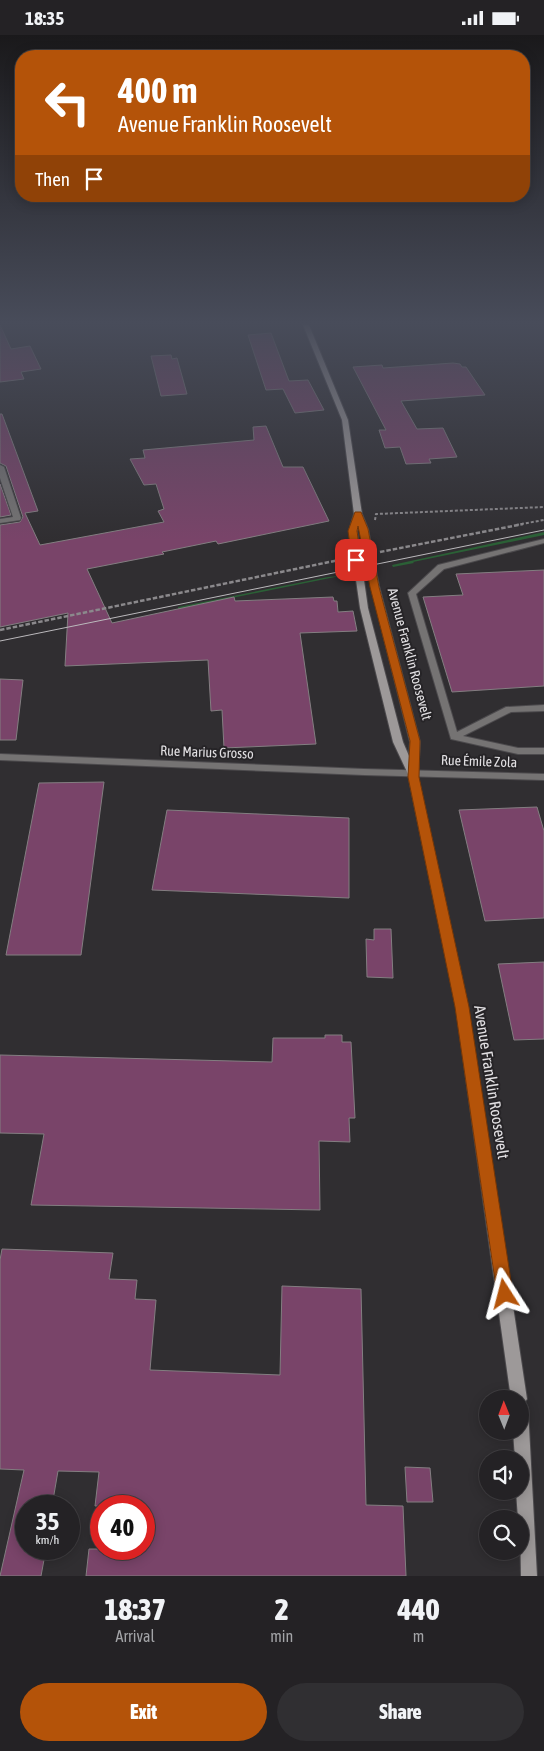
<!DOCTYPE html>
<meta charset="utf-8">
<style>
body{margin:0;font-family:"Asap Condensed",sans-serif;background:#302f32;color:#f1f3f6;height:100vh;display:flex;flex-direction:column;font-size:19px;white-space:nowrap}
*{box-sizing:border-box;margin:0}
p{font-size:16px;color:#a3a4a7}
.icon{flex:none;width:28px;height:28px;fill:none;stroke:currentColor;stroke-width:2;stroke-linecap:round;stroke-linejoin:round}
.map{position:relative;height:1541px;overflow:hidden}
.drawer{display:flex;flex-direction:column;background:#242225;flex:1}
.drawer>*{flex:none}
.banner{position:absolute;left:15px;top:15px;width:515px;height:152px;border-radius:20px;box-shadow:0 2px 12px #0003,0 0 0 1px #413f42;background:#b45309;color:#fff;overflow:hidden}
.needle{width:32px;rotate:359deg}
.controls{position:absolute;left:479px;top:1355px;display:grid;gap:10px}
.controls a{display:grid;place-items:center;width:50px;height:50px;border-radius:50%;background:#242225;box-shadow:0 2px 12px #0003,0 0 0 1px #413f42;font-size:25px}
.speed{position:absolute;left:15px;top:1460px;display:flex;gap:10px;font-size:25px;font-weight:700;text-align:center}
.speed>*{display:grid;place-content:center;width:65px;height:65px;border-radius:50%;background:#242225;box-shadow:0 2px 12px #0003,0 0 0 1px #413f42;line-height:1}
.speed small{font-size:12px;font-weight:400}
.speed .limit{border:8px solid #d22;background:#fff;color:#111}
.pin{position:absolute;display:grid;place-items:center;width:42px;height:42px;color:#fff;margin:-21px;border-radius:10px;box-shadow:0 2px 8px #0006}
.me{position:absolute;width:55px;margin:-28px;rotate:351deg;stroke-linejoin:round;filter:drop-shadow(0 0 4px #0008)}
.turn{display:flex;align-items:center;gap:18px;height:105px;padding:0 20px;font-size:22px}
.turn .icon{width:65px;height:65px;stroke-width:2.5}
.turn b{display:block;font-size:35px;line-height:42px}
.then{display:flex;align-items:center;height:48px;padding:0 20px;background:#0003;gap:10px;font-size:19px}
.eta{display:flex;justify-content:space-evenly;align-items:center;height:85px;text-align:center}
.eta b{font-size:30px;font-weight:800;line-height:35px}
.action{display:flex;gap:10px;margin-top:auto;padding:10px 20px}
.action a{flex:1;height:58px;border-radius:30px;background:#b45309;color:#fff;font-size:20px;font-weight:800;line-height:58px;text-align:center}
.action a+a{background:#302f32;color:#f1f3f6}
.status{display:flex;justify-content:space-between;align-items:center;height:35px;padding:0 25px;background:#242225;direction:ltr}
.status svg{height:14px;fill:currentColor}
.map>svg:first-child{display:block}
</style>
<div class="status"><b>18:35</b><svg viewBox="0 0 49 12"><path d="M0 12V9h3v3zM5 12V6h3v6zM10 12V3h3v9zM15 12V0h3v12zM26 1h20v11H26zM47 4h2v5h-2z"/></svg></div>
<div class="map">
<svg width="544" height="1541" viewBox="0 0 544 1541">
<rect width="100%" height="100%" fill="#302e31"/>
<!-- green -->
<g fill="#2b6036">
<path d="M544,497V500L413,527L414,528L393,532L392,530Z"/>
<path d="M340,541L178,574V572L328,542Z"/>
</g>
<!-- building -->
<g fill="#794469" stroke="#837e81">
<path d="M0,290L11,314L30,311L41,334L21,337L24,344L0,347Z"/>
<path d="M271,298L289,346L308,345L324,375L295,378L283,354L266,355L248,300Z"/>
<path d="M171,320L172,324L177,323L187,359L161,361L151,321Z"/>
<path d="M453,328L460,329L462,332H466L485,360L401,366L417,394L443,393L457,422L429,424L431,428L406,429L400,412L385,413L379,395H386L353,332L382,330L383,333Z"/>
<path d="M0,379H2L38,476L25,478L40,510L164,487L158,476L164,474L156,449L144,450L130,424L145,423L143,415L254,405L253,392L266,391L283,432H303L329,486L218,509L216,506L162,517L164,519L87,534L112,588L234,562L235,566L333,562L334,566H337L338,577L353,576L357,596L300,598L316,709L224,713L222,675L211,676L208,625L65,631L68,578L0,592V490L20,487L23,482L6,431L0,428Z"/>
<path d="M0,449L11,480L0,482Z"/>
<path d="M544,535V651L452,657L423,562L463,560L456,539Z"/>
<path d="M0,644L23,645L16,705H0Z"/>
<path d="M104,747L81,920H6L39,748Z"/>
<path d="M537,772L544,796V883L485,886L459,775Z"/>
<path d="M167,775L349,783V863L152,855Z"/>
<path d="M374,894H391L393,943L367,942L366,904L374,905Z"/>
<path d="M544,927V1004L514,1005L498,929Z"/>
<path d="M325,1000H342V1007H351L355,1083H349L350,1107L319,1106L320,1175L31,1170L44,1099L0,1098V1020L272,1027L273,1003H325Z"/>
<path d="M2,1214L113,1218L109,1244L137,1245L135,1264L156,1265L150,1335L280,1340L282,1251L361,1254L366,1470L403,1471L406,1541H86L89,1514H144V1471H95L99,1437L58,1436L52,1471H26V1514H46L41,1541H0L24,1435L0,1434V1225Z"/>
<path d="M405,1432L430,1433L433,1467H407Z"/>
</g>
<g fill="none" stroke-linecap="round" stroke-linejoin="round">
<!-- lane casing -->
<g stroke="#4c4a4d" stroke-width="2">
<path id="lane" d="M544,504V508L444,534L416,559L457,697L506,672L544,670V676L511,677L463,701L518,713H544V719H518L451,704L408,558L438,530Z"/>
</g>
<!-- street casing -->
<g stroke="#4c4a4d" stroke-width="2">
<g id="street">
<path d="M0,430L4,432L21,483L20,485L0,488V484L13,482L0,443Z"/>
<path d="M0,719L364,734L544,739V745L364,740L0,725Z"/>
</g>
</g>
<!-- secondary casing -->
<g stroke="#4c4a4d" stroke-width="2">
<path id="secondary" d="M303,290H309L348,385L362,479L368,494L379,551L420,707L418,742L468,972L527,1364L525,1367L528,1373L537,1541H521L520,1484H518L516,1456H520V1424H515L513,1396H520V1364H511L456,972L408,739L393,707L360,573L349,496L354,479L342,385ZM359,490L371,551L410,707L409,721L403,707L368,573L357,496Z"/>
</g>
<!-- path-far1 -->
<g stroke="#8b898c" stroke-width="2" stroke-dasharray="3 2" stroke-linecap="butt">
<path d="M375,485L376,479L544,472"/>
<path d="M516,490L544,485"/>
</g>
<!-- path -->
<g stroke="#8b898c" stroke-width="2.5" stroke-dasharray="4.5 2" stroke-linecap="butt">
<path d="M380,517L523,489"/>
<path d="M0,595L344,524"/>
</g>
<!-- lane -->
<use href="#lane" fill="#757373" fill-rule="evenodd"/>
<!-- street -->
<use href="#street" fill="#757373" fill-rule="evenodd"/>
<!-- secondary -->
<use href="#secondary" fill="#9d9999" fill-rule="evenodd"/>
<!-- tram -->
<path stroke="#bbb9bc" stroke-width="1" d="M0,606L544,495"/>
</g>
<!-- sky -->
<linearGradient id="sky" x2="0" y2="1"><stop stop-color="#1a191b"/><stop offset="0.57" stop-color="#484c5a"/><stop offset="1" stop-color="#484c5a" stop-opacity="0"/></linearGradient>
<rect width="544" height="505" fill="url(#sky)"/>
<!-- route -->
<path fill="#b45309" stroke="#753606" d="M355,477H361L368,494L379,552L420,706L419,742L469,972L513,1259L511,1264L505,1267L499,1264L497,1259L455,972L408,742L410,706L370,552L358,491L357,496L361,525L356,528L352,525L348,496Z"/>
<g text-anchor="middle" stroke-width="4" stroke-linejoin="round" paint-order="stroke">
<!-- street labels -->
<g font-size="14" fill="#e2e0e3" stroke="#262427">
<text transform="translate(410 619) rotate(75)" y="5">Avenue Franklin Roosevelt</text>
<text transform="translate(207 717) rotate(2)" y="5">Rue Marius Grosso</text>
<text transform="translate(479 726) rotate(2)" y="5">Rue Émile Zola</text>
</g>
<!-- near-street labels -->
<g font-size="16" fill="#e2e0e3" stroke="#262427">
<text transform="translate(492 1047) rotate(81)" y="6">Avenue Franklin Roosevelt</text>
</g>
</g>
</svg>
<div class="controls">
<a><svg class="needle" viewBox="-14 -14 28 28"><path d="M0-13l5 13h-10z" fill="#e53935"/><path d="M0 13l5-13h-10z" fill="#a3a4a7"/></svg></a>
<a><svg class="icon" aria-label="sound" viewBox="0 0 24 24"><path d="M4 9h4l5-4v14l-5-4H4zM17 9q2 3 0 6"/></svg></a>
<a><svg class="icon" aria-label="search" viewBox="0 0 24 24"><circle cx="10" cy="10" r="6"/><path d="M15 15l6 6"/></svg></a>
</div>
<div class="speed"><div>35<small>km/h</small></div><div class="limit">40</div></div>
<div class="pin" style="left:356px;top:525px;background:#d93025"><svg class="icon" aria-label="arrive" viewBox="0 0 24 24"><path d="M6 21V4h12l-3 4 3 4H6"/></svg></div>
<svg class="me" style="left:505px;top:1259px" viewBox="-20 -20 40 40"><path d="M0-17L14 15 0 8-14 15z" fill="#b45309" stroke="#fff" stroke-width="4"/></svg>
<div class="banner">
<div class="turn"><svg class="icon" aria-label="left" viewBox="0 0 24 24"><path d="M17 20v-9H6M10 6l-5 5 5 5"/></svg><div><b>400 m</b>Avenue Franklin Roosevelt</div></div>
<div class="then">Then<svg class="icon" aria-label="arrive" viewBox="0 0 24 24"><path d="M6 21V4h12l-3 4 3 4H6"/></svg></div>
</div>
</div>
<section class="drawer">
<div class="eta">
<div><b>18:37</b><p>Arrival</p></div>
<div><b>2</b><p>min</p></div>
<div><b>440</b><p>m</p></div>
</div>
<div class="action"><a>Exit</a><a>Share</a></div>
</section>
